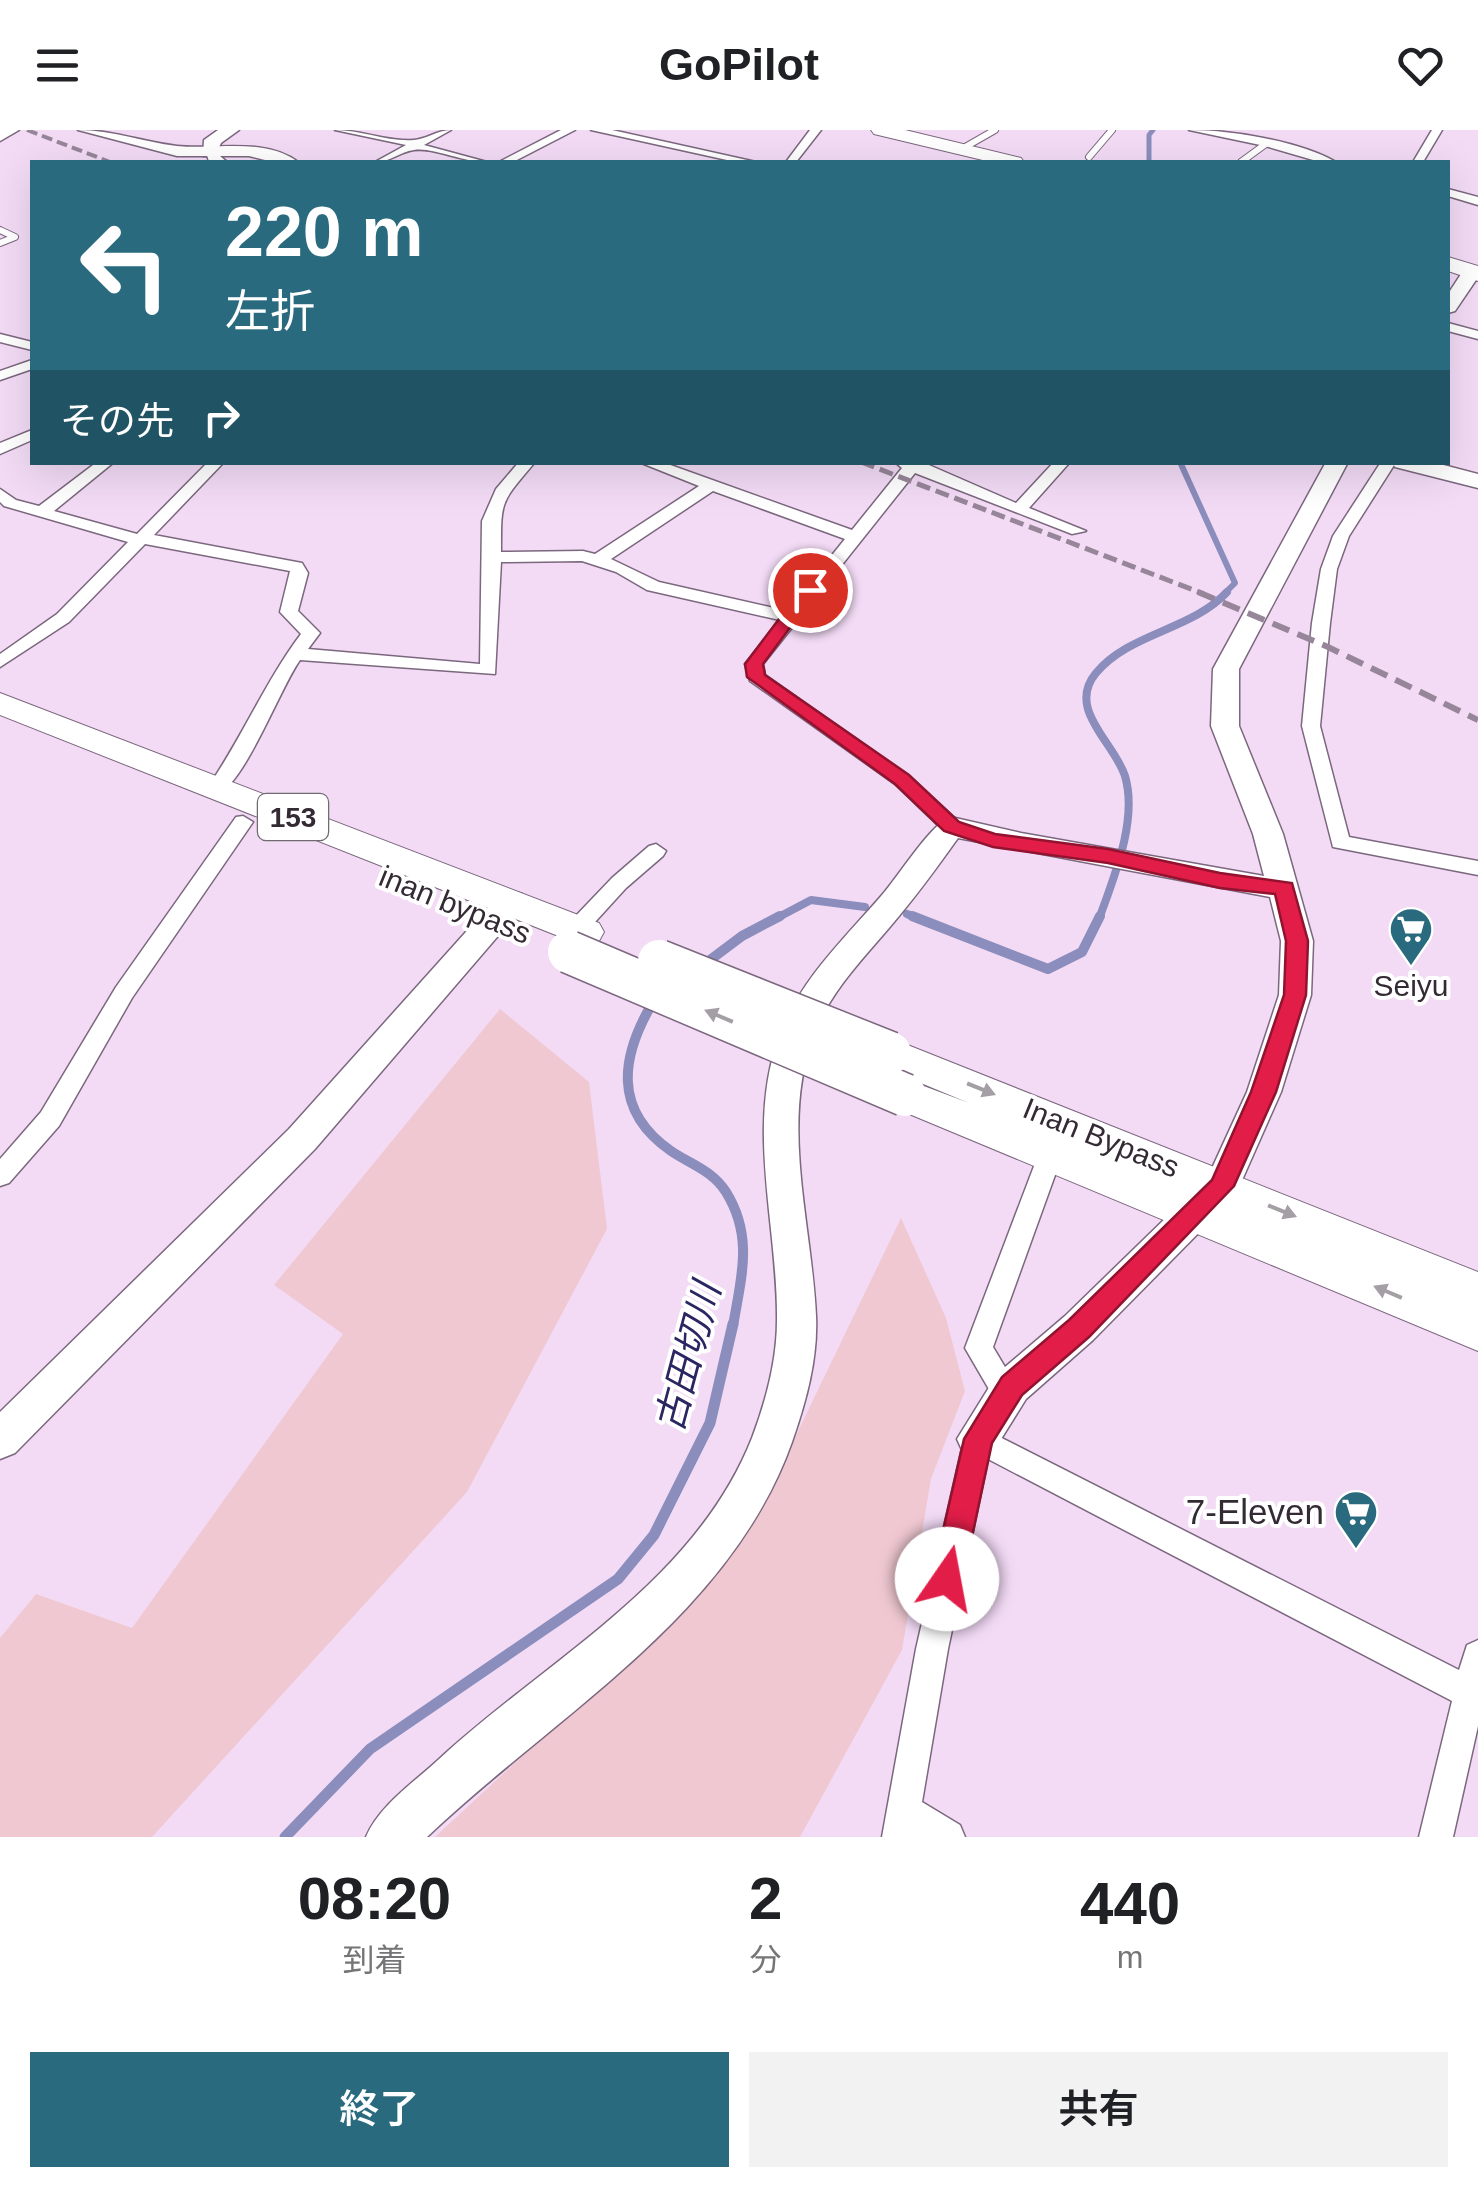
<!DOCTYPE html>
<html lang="ja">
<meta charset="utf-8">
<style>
body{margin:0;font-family:Helvetica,"Noto Sans JP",sans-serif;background:#f2f2f2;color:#202124;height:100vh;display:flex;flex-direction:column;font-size:38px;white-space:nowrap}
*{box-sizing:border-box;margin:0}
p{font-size:32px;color:#757577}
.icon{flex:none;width:55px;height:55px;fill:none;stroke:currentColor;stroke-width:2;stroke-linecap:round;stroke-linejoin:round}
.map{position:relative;height:1707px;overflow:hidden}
.panel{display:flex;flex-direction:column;background:#fff;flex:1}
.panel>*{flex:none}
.top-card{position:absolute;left:30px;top:30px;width:1420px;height:305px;border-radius:0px;box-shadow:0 10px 40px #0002;background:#296a7e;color:#fff;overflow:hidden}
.pin{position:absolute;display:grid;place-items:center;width:85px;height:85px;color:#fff;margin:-42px;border:5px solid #fff;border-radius:50%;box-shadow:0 2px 10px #0007}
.me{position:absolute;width:110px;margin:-55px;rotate:12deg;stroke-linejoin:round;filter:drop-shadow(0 0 8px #0008)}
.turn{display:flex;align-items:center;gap:35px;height:210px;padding:0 30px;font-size:45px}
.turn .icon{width:130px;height:130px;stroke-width:2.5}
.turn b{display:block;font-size:70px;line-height:85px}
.then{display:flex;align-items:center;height:95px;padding:0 30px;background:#0003;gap:20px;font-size:38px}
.eta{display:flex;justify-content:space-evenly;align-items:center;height:170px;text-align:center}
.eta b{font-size:60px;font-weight:600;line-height:70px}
.action{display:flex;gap:20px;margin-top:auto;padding:20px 30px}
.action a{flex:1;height:115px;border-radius:0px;background:#296a7e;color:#fff;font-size:40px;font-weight:600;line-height:115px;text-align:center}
.action a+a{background:#f2f2f2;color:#202124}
header{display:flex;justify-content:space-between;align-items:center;height:130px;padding:0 30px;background:#fff;font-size:45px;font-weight:600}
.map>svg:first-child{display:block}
</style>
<header><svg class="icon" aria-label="menu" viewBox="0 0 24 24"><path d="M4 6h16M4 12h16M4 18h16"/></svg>GoPilot<svg class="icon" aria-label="heart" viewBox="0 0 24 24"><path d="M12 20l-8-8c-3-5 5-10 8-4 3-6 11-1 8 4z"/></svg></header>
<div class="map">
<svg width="1478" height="1707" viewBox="0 0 1478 1707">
<rect width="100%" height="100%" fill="#f3dbf6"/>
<!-- green -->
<g fill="#f0c8d1">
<path d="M500,879L589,952L607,1099L467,1362L152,1707H0V1508L36,1464L132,1498L343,1204L274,1155Z"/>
<path d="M901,1088L946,1188L965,1261L931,1349L902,1520L800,1707H435L685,1475L734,1422L786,1326Z"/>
</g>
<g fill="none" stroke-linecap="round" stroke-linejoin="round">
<!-- stream-far4 -->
<path stroke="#8b8dbc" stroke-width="5" d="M1149,32V5L1153,0"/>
<!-- stream-far3 -->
<path stroke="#8b8dbc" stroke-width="6" d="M1180,332L1235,453L1224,464"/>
<!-- stream-far2 -->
<g stroke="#8b8dbc" stroke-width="8">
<path d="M907,784L919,789"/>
<path d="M775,789L811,770L865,777"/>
<path d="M1099,789C1114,747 1138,690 1125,646C1114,612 1066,579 1096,543C1129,503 1192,500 1227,462"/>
</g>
<!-- stream-far1 -->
<g stroke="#8b8dbc" stroke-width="10">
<path d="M912,786L1048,839L1082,822L1100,786"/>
<path d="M702,836L742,806L780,786"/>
<path d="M653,872C621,926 612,980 671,1021C690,1034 712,1040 726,1062C754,1107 741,1148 733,1196"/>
</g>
<!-- stream -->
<path stroke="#8b8dbc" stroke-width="11" d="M285,1707L370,1619L618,1449L654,1405L710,1293L733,1194"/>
<!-- lane casing -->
<g stroke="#7b677e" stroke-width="8">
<g id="lane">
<path d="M960,20L995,0"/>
<path d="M1089,27L1112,0"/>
<path d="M1241,32L1267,13"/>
<path d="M0,100L15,107L0,113"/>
</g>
</g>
<!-- street casing -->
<g stroke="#7b677e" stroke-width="3">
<g id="street">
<path d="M335,0C361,0 388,12 414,10C427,9 437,0 451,0L424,15L487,32C464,33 433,17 414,20C399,22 391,32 375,32L406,15Z"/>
<path d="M561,0H575L513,32H499Z"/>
<path d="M591,0H612L756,32H736Z"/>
<path d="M810,0H821L796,32H786Z"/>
<path d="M1189,0C1231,0 1300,11 1336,32H1320L1265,16Z"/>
<path d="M1432,0H1442L1423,32H1413Z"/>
<path d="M205,20H213L227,32L209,31Z"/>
<path d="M1448,59L1478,67V75L1448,66Z"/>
<path d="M1448,193L1478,201V209L1448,201Z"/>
<path d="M0,204L32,212V220L0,212Z"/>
<path d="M32,230V239L0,250V241Z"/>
<path d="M32,300V310L0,324V313Z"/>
<path d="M97,332H114L54,381L137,404L208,332H224L154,405L302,433L308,443L298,481L320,503L308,519L480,534L482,391L496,359L519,332H535C500,374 501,369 501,422L583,421L595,424L699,356L639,332H662L852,400L902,338L895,332H922L1016,373L1054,332H1070L1029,378L1086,401L1072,404L915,343L763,534L765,545L909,646L958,691L961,696L958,701H944L895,654L750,551L745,534L780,490L647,460L616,442L582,431L501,432L495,544L300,530C281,556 244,655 218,663L208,657C242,608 265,552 301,504L280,482L290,441L145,414L69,492L0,537V524L57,484L128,412L4,376L0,372V359L16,370L39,376ZM713,361L845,409L787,481L659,452L611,429Z"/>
<path d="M1381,332H1396L1349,406L1337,439L1330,493L1320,596L1349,707L1478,731V745L1333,717L1302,596L1312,493L1321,439L1333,406Z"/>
<path d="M243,686L253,692L132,868L59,996L9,1053L0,1056V1029L41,982L116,857L236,687Z"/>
<path d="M656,714L666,721L663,726L626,758L585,803H569L566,798L569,793L612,748L649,716Z"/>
<path d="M1051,1013L1060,1016L1063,1023L993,1217L1021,1264L1017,1273L1007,1276L997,1273L965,1218L1039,1023L1042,1016Z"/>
<path d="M978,1296L1459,1540L1467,1515L1478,1510V1596L1453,1707H1419L1452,1571L988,1329L948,1519L922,1672L960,1695L965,1707H882L916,1519L964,1309L968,1300Z"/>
</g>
</g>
<!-- secondary casing -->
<g stroke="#7b677e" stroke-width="3">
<g id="secondary">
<path d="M78,0C113,0 143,12 177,16C216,20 265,7 298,32H273L249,26H177Z"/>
<path d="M1472,136L1478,138V147L1455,181L1448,183V164L1465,138Z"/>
<path d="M1326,332H1348L1239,539V596L1283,704L1313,811L1311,865L1281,962L1235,1066L1093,1210L1026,1269L993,1322L978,1328L963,1322L957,1309L998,1243L1065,1186L1208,1047L1247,962L1279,865L1281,811L1270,767L958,708C936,739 914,769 889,798C861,831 831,861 815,902C779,992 812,1094 816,1186C818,1229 806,1272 792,1312C730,1487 555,1585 427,1707H366C379,1676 413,1653 438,1630C547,1529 694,1454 752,1308C766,1271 777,1230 777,1190C778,1095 745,997 780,904C801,849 844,809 882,765C898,747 932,692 951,687L1021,703L1264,746L1253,704L1211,596L1213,539Z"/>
<path d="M1392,332H1432L1478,344V358L1395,337Z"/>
<path d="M511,761L522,764L526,771L522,778L315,1019L15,1323L0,1329V1282L289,999L500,764Z"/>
</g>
</g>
<!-- primary casing -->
<g stroke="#7b677e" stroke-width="3">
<g id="primary">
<path d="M0,0H19L0,11Z"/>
<path d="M218,0H239L221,13L215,26H203L204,10Z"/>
</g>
</g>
<!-- highway casing -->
<g stroke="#7b677e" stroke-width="2">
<g id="highway">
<path d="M871,0H905L1021,28L1024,32H991L874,4Z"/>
<path d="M1448,127L1478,136V151L1448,141Z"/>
<path d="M0,563L599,793L604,802L599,811L585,815L571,811L0,585Z"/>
<path d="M890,908L1478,1142V1221L890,976L884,965L890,954L905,949L969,973L875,934L869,923L875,912Z"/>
</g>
</g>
<!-- lane -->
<use href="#lane" stroke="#fff" stroke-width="6"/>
<!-- street -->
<use href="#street" fill="#fff" fill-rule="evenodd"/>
<!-- secondary -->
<use href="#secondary" fill="#fff" fill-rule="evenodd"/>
<!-- primary -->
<use href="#primary" fill="#fff" fill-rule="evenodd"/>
<!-- highway -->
<use href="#highway" fill="#fff" fill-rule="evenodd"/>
<!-- rail-far2 -->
<path stroke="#978699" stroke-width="4" stroke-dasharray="11 5" stroke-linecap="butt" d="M27,0L110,32"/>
<!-- rail-far1 -->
<path stroke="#978699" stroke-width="5" stroke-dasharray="14 6" stroke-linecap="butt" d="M861,332L1204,464"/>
<!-- rail -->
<path stroke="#978699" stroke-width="6" stroke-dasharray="18 9" stroke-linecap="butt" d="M1198,462L1328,517L1478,590"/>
<!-- highway-bridge casing -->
<g stroke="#7b677e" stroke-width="45" stroke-linecap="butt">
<g id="highway-bridge">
<path d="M569,822L905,965"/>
<path d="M659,831L890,923"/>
</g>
</g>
<!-- highway-bridge -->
<use href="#highway-bridge" stroke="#fff" stroke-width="42"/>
</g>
<!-- one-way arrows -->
<defs><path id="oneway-solid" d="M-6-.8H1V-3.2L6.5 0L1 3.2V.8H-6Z" transform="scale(2.5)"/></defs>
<g fill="#a39fa4">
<use href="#oneway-solid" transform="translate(719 886) rotate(-157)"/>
<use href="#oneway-solid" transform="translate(981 959) rotate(22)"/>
<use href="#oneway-solid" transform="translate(1282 1081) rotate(22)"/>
<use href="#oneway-solid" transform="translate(1388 1162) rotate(-157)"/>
</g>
<!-- route -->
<path fill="#e11d48" stroke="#92132f" stroke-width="2.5" d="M810,455L818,460L763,534L765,545L909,645L959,692L995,704L1108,719L1220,743L1292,753L1308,811L1306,865L1276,962L1234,1056L1089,1207L1022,1265L992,1313L963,1449L958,1460L947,1464L936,1460L932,1449L964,1309L1002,1247L1069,1190L1212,1050L1251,962L1284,865L1286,811L1275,764L1220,758L1108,733L993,717L944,701L895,654L747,547L745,534L804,456Z"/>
<!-- icons -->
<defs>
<g id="supermarket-pin" transform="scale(2.25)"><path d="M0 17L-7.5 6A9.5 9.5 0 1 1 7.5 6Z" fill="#296a7e" stroke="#fff"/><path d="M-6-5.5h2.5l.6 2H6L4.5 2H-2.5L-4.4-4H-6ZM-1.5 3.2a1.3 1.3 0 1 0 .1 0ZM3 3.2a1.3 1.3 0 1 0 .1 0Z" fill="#fff"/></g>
</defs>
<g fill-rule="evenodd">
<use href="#supermarket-pin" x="1411" y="799"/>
<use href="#supermarket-pin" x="1356" y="1382"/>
</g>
<g text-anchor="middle" stroke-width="8" stroke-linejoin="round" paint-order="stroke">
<!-- shield labels -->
<rect fill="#fff" stroke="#706a71" stroke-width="2.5" x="258" y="664" width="70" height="46" rx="8"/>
<g font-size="28" font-weight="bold" fill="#332a34">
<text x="293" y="697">153</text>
</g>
<!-- street labels -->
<g font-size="30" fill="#332a34" stroke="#fff">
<text transform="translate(455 775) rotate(22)" y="10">inan bypass</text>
<text transform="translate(1101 1008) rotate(22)" y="10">Inan Bypass</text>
</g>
<!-- poi labels -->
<g font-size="30" fill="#332a34" stroke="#fff">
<text x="1411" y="866">Seiyu</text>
</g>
<!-- near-poi labels -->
<g font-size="35" fill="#332a34" stroke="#fff" text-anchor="end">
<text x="1324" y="1394">7-Eleven</text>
</g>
<!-- near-water labels -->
<g font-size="38" font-style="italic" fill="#2b2661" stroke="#fff">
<text transform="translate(688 1227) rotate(-75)" y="13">古田切川</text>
</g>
</g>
</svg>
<div class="pin" style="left:810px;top:460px;background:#d93025"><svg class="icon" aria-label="arrive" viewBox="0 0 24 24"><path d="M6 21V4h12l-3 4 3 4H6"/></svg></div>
<svg class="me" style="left:947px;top:1449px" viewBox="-20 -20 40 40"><circle r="19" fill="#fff"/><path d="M0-13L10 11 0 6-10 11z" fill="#e11d48"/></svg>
<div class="top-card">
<div class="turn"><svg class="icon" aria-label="left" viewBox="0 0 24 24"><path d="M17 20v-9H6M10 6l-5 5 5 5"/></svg><div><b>220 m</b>左折</div></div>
<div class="then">その先<svg class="icon" aria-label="right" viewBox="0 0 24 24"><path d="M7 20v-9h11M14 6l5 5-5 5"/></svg></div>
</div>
</div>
<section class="panel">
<div class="eta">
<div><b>08:20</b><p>到着</p></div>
<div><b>2</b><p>分</p></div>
<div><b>440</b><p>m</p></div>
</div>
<div class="action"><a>終了</a><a>共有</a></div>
</section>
